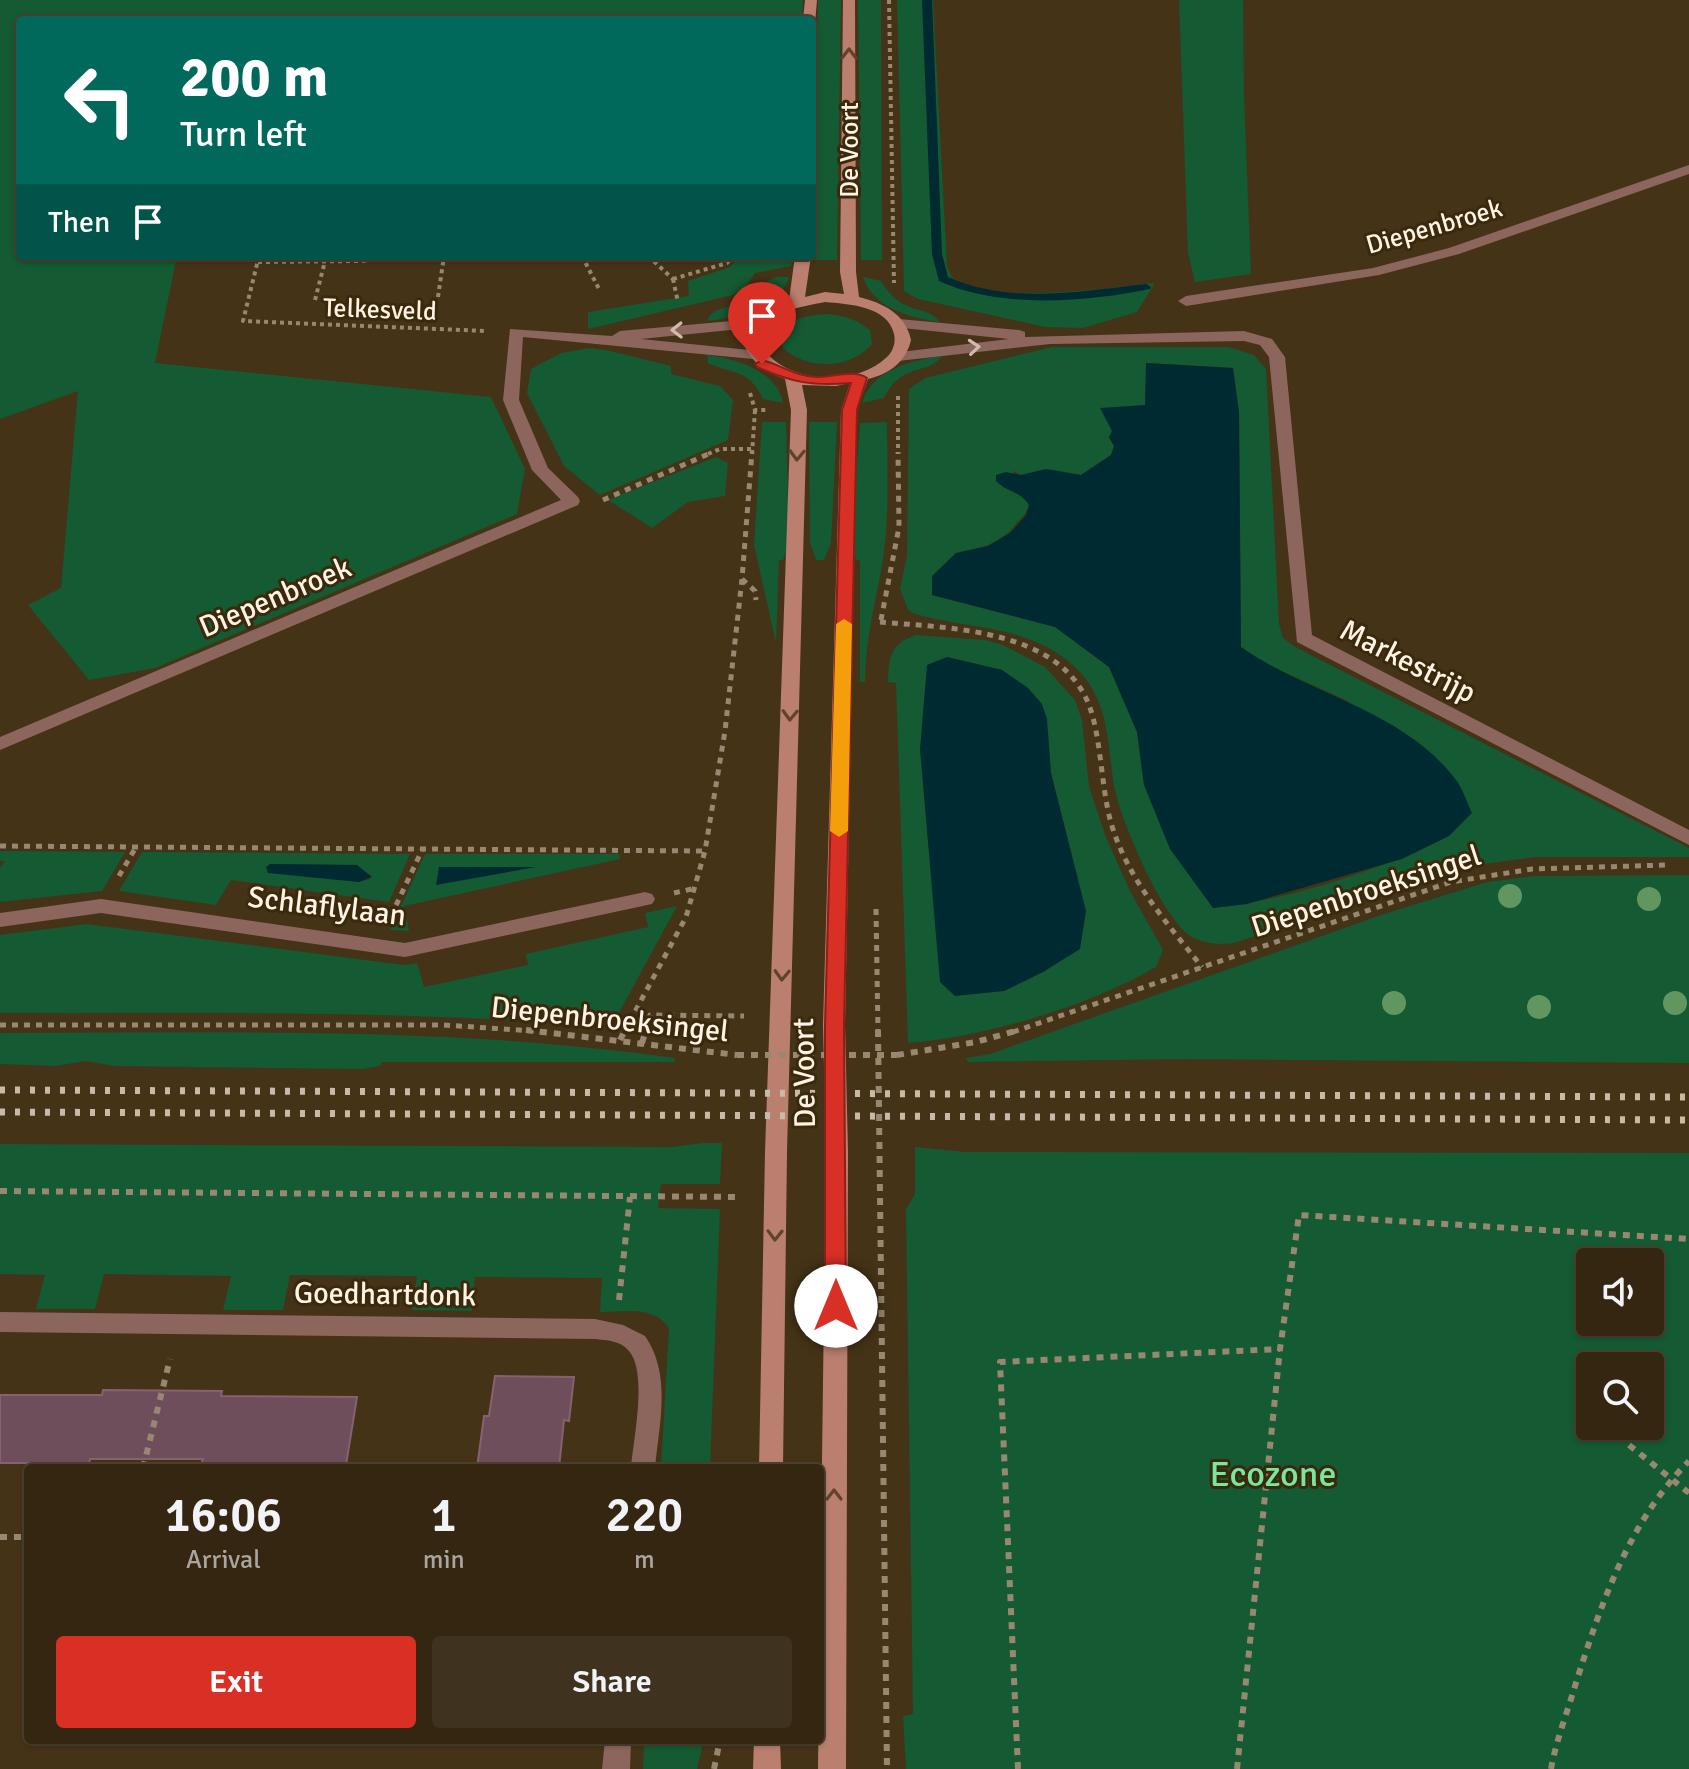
<!DOCTYPE html>
<style>
body{margin:0;font-family:Signika,sans-serif;background:#3f321f;color:#f1f3f6;height:100vh;display:flex;flex-direction:column;font-size:30px;white-space:nowrap}
*{box-sizing:border-box;margin:0}
p{font-size:26px;color:#a9a59f}
.icon{flex:none;width:44px;height:44px;fill:none;stroke:currentColor;stroke-width:2;stroke-linecap:round;stroke-linejoin:round}
.map{position:relative;flex:1;overflow:hidden}
.side{position:absolute;left:24px;top:1464px;width:800px;height:280px;display:flex;flex-direction:column;background:#342611;border-radius:8px;box-shadow:0 2px 6px #0004,0 0 0 2px #4e4331}
.side>*{flex:none}
.hud{position:absolute;left:16px;top:16px;width:800px;height:244px;border-radius:8px;box-shadow:0 2px 6px #0004,0 0 0 2px #4e4331;background:#00695c;color:#fff;overflow:hidden}
.controls{position:absolute;left:1576px;top:1248px;display:grid;gap:16px}
.controls a{display:grid;place-items:center;width:88px;height:88px;border-radius:8px;background:#342611;box-shadow:0 2px 6px #0004,0 0 0 2px #4e4331;font-size:40px}
.pin{position:absolute;display:grid;place-items:center;width:68px;height:68px;color:#fff;margin:-82px -34px;border-radius:50% 50% 50% 0;rotate:-45deg;box-shadow:0 0 8px #0007}
.pin .icon{rotate:45deg}
.me{position:absolute;width:88px;margin:-44px;rotate:0deg;stroke-linejoin:round;filter:drop-shadow(0 0 6px #0008)}
.turn{display:flex;align-items:center;gap:28px;height:168px;padding:0 32px;font-size:36px}
.turn .icon{width:104px;height:104px;stroke-width:2.5}
.turn b{display:block;font-size:56px;line-height:68px}
.then{display:flex;align-items:center;height:76px;padding:0 32px;background:#0003;gap:16px;font-size:30px}
.eta{display:flex;justify-content:space-evenly;align-items:center;height:136px;text-align:center}
.eta b{font-size:48px;font-weight:600;line-height:56px}
.action{display:flex;gap:16px;margin-top:auto;padding:16px 32px}
.action a{flex:1;height:92px;border-radius:8px;background:#d93025;color:#fff;font-size:32px;font-weight:600;line-height:92px;text-align:center}
.action a+a{background:#3f321f;color:#f1f3f6}
.map>svg:first-child{display:block}
</style>
<div class="map">
<svg width="1689" height="1769" viewBox="0 0 1689 1769">
<rect width="100%" height="100%" fill="#453317"/>
<!-- green -->
<g fill="#145a32" fill-rule="evenodd">
<path d="M0,0H803L802,20H20V256H177L155,363L491,397L525,469L517,514L155,668L89,680L28,605L61,588L78,391L0,419Z"/>
<path d="M818,0H841L837,260H813Z"/>
<path d="M858,0H881L882,260H861Z"/>
<path d="M897,0H933L947,267C950,272 952,279 957,282C995,304 1110,288 1155,283L1137,312L1083,328L1045,327L918,299L904,291Z"/>
<path d="M1179,0H1243L1244,97L1251,274L1195,282L1188,253Z"/>
<path d="M740,256H792L791,266L755,273L746,286L733,295L588,329V312L689,296L688,281L730,267Z"/>
<path d="M776,277H789C781,308 735,317 707,321C713,305 733,308 746,301C759,294 762,281 776,277Z"/>
<path d="M863,277L881,281C902,317 925,303 940,322C911,318 873,308 863,277Z"/>
<path d="M825,314C843,315 856,319 870,330L872,344C850,370 807,370 783,348L780,339C786,318 806,316 825,314Z"/>
<path d="M1052,347H1228L1254,355L1266,369L1279,624L1283,638L1295,647L1689,848V857H1535L1469,866L1234,943C1221,945 1204,944 1192,937C1162,919 1121,821 1114,786C1107,742 1110,701 1075,667C1029,624 971,630 915,614L908,610L900,588L907,556L909,389L925,378ZM1147,363L1233,368L1239,412L1241,647L1264,663L1348,701L1449,836C1376,871 1294,899 1213,908L1144,785L1137,732L1109,667L1055,627L932,595L956,553C979,548 999,545 1014,526C1021,517 1026,516 1029,505L1022,494L1002,487L1014,471L1021,475L1046,469L1081,475L1111,455L1114,446L1109,438L1112,432L1109,420L1145,405Z"/>
<path d="M589,348L606,350L671,366V374L720,386L733,400L728,440L600,495L564,466L527,393L531,369L561,353Z"/>
<path d="M707,355C735,358 777,371 783,403L763,399C749,369 734,375 708,363Z"/>
<path d="M942,356C928,376 902,361 884,398L862,403C872,370 911,360 942,356Z"/>
<path d="M762,422H786L789,543L783,560H779L776,643L754,545Z"/>
<path d="M809,422H837L831,543L824,560H816L810,543Z"/>
<path d="M887,422C887,470 890,518 882,565C875,605 865,641 865,682H860V561L856,560L851,543L860,423Z"/>
<path d="M716,457L728,463L725,496L688,502L652,528L608,500Z"/>
<path d="M916,635L985,640L1003,645L1045,667L1075,700L1082,720L1089,786L1105,835L1130,891L1163,950L1156,967C1089,1006 985,1037 908,1043L896,683L888,682C889,657 890,644 916,635ZM947,657L1002,670L1046,719L1051,773L1066,833L1080,948L1043,972L1004,991L928,677L927,666Z"/>
<path d="M0,851L125,852L102,891L0,902V868L5,861H0Z"/>
<path d="M142,852L410,854L389,902L231,880L216,905L119,891ZM270,864L357,865L370,879L359,882Z"/>
<path d="M425,854H619L620,859L404,906L409,931L390,930Z"/>
<path d="M1689,875V1063L1188,1059L968,1062L966,1058L990,1054L1381,915L1487,882L1534,876Z"/>
<path d="M677,906L615,1020L602,1027C402,1009 201,1014 0,1013V935L87,924L404,965L417,963L424,987L528,965L526,954L648,927L645,913Z"/>
<path d="M0,1033C226,1033 452,1026 675,1058V1062H382L380,1066L362,1069L115,1066L86,1061L55,1066L0,1064Z"/>
<path d="M703,1143H722L720,1184H661L658,1208L720,1209L710,1468H661L669,1328C653,1305 625,1312 600,1312L602,1278L475,1277L472,1311L412,1310L417,1276L290,1275L283,1310H223L231,1276L104,1274L95,1309H36L45,1275L0,1274V1144L671,1147Z"/>
<path d="M915,1147L966,1152L1689,1153V1769H906L903,1716L913,1714L906,1209L915,1194ZM1590,1262H1650V1322H1590ZM1590,1366H1650V1426H1590Z"/>
<path d="M644,1740H704L697,1769H643Z"/>
</g>
<!-- water -->
<g fill="#002a32">
<path d="M1146,363L1233,368L1239,412L1241,647C1309,695 1404,710 1456,780C1463,789 1467,803 1472,813L1449,836L1402,859L1247,904L1213,908L1170,849L1144,785L1137,732L1109,667L1055,627L932,595V576L956,553L988,546L1010,533L1026,515L1029,505C1020,491 1007,492 996,481V475L1006,472L1021,475L1046,469L1081,475L1111,455L1114,446L1109,437L1112,431L1100,408L1145,405Z"/>
<path d="M947,657L1002,670L1028,688L1042,704L1047,719L1051,773L1086,911L1080,949L1043,972L1004,991L955,996L940,982L920,749L927,665Z"/>
<path d="M270,864L357,865L372,877L359,882L268,873L266,867Z"/>
<path d="M439,867H536L436,885Z"/>
</g>
<g fill="none" stroke-linecap="round" stroke-linejoin="round">
<!-- stream -->
<path fill="#002a32" fill-rule="evenodd" d="M922,0H932L942,254L948,277C1009,305 1082,291 1146,284L1151,287L1150,289C1086,302 999,309 939,281L932,254Z"/>
</g>
<!-- building -->
<g fill="#6f4e5c" stroke="#856270" stroke-width="2">
<path d="M495,1376L574,1377L569,1421L564,1420L559,1468H477L484,1416H489Z"/>
<path d="M103,1390L222,1391L221,1396L357,1397L346,1465L201,1464L203,1459H90L89,1463H0V1395H102Z"/>
</g>
<g fill="none" stroke-linecap="round" stroke-linejoin="round">
<!-- path-far2 -->
<g stroke="#988872" stroke-width="4" stroke-dasharray="4 4" stroke-linecap="butt">
<path d="M889,0L894,283"/>
<path d="M259,256L243,321L486,331"/>
<path d="M582,256L599,289"/>
<path d="M648,256L673,279"/>
<path d="M258,262L362,261L404,256"/>
<path d="M673,279L727,263L733,256"/>
<path d="M673,279L678,302"/>
<path d="M438,297L444,256"/>
<path d="M315,300L325,261"/>
<path d="M750,393L755,410H766"/>
<path d="M898,396V454"/>
<path d="M708,454L720,449H751"/>
<path d="M752,454L755,410"/>
</g>
<!-- path-far1 -->
<g stroke="#988872" stroke-width="5" stroke-dasharray="6 6" stroke-linecap="butt">
<path d="M603,500L713,452"/>
<path d="M742,579L755,591L756,600"/>
<path d="M881,620L899,527L898,452"/>
<path d="M880,622C947,628 1059,628 1089,705C1101,737 1101,784 1110,819C1125,876 1166,922 1202,967"/>
<path d="M0,846L705,851"/>
<path d="M119,876L136,847"/>
<path d="M674,893L696,888"/>
<path d="M876,909L878,1032"/>
<path d="M391,916L423,848"/>
<path d="M0,1025H444L548,1032"/>
<path d="M624,1032L686,917L705,851L725,731L742,579L752,452"/>
<path d="M645,1032L650,1015L744,1016"/>
<path d="M1013,1032L1451,882L1532,869L1668,865"/>
</g>
<!-- path -->
<g stroke="#988872" stroke-width="6" stroke-dasharray="7 7" stroke-linecap="butt">
<path d="M526,1030L737,1055"/>
<path d="M878,1030L887,1769"/>
<path d="M620,1040L625,1030"/>
<path d="M642,1043L646,1030"/>
<path d="M897,1055L976,1042L1019,1030"/>
<path d="M0,1191L740,1197"/>
<path d="M619,1300L630,1197"/>
<path d="M1629,1445L1689,1493"/>
<path d="M143,1468L170,1359"/>
<path d="M0,1537H28"/>
<path d="M714,1769L720,1740"/>
<path d="M1018,1769L1000,1362L1280,1349"/>
<path d="M1237,1769L1280,1349L1299,1215L1689,1239"/>
<path d="M1551,1769C1556,1741 1567,1713 1575,1686C1601,1604 1628,1523 1689,1461"/>
</g>
<!-- street -->
<g fill="#8c665c" fill-rule="evenodd">
<path d="M1689,165V174L1459,254L1379,275L1186,306L1178,301L1186,296L1373,268L1449,248Z"/>
<path d="M754,319L762,324L760,327L641,339L759,351L761,354L753,359L523,337L519,400L548,468L578,497L580,501L578,505L0,750V737L561,500L532,470L503,400L510,329L612,336L620,331Z"/>
<path d="M899,319L1019,330L1025,332V337L1244,331L1272,339L1285,357L1312,635L1689,830V845L1297,642L1269,357L1260,345L1244,341L1050,344L898,361L890,356L892,353L1009,339L893,327L891,324Z"/>
<path d="M645,892L652,894L655,899L652,904L405,957L101,913L0,927V913L101,899L405,943Z"/>
<path d="M0,1312L595,1319L623,1325L645,1336C672,1375 659,1424 655,1468H631C633,1441 648,1373 629,1351C621,1341 607,1340 595,1339L0,1332Z"/>
<path d="M605,1740H631L630,1769H602Z"/>
</g>
<!-- secondary -->
<g fill="#bb7f6f" fill-rule="evenodd">
<path d="M805,0H817L815,23L803,20Z"/>
<path d="M843,0H855L856,272L859,297C883,303 906,314 911,340C906,362 889,374 868,379L857,410L845,1025L848,1152L846,1769H818L826,1152L823,1025L841,410L850,383L836,386L802,385L807,410L787,1152L783,1468H759L765,1152L791,410L785,379C762,371 750,361 741,338C751,315 764,305 789,300L795,256H811L805,297L825,292L844,294L840,272ZM825,302C848,304 888,306 894,334C896,343 893,351 887,357C853,390 776,383 757,338C769,310 797,308 825,302Z"/>
<path d="M754,1740H780L781,1769H753Z"/>
</g>
<!-- rail -->
<g stroke="#c8baa7" stroke-width="7" stroke-dasharray="5 10" stroke-linecap="butt">
<path d="M0,1090L1689,1097"/>
<path d="M0,1112L1689,1120"/>
</g>
<!-- path-bridge -->
<path stroke="#988872" stroke-width="6" stroke-dasharray="7 7" stroke-linecap="butt" d="M737,1055H897"/>
</g>
<!-- trees -->
<g fill="#619661">
<circle cx="1510" cy="896" r="12"/>
<circle cx="1649" cy="899" r="12"/>
<circle cx="1394" cy="1003" r="12"/>
<circle cx="1675" cy="1003" r="12"/>
<circle cx="1539" cy="1007" r="12"/>
</g>
<!-- one-way arrows -->
<defs><path id="oneway-chevron" d="M-2-3.5L2.5 0L-2 3.5" fill="none" stroke-width="1.6" stroke-linecap="round" stroke-linejoin="round" transform="scale(2)"/></defs>
<g stroke="#61432a">
<use href="#oneway-chevron" transform="translate(849 54) rotate(-90)"/>
<use href="#oneway-chevron" transform="translate(797 455) rotate(92)"/>
<use href="#oneway-chevron" transform="translate(790 715) rotate(92)"/>
<use href="#oneway-chevron" transform="translate(782 975) rotate(92)"/>
<use href="#oneway-chevron" transform="translate(775 1235) rotate(91)"/>
<use href="#oneway-chevron" transform="translate(834 1495) rotate(-90)"/>
</g>
<g stroke="#d1bbad">
<use href="#oneway-chevron" transform="translate(677 330) rotate(179)"/>
<use href="#oneway-chevron" transform="translate(974 347) rotate(-5)"/>
</g>
<!-- route -->
<path fill="#d93025" stroke="#8d1f18" stroke-width="2" d="M762,360C781,365 797,377 817,377C832,377 855,369 867,378L857,410L844,1025L846,1306L843,1312L836,1315L828,1312L825,1306V1025L842,410L851,383C812,386 793,383 757,367L755,364Z"/>
<!-- slow -->
<path fill="#f59e0b" d="M844,619L852,624L848,831L839,837L830,831L836,624Z"/>
<g text-anchor="middle" stroke-width="6" stroke-linejoin="round" paint-order="stroke">
<!-- far-street labels -->
<g font-size="26" fill="#fff3e3" stroke="#3b290d">
<text transform="translate(849 150) rotate(-90)" y="9">De Voort</text>
<text transform="translate(1434 226) rotate(-16)" y="9">Diepenbroek</text>
<text transform="translate(380 309) rotate(2)" y="9">Telkesveld</text>
</g>
<!-- street labels -->
<g font-size="30" fill="#fff3e3" stroke="#3b290d">
<text transform="translate(275 597) rotate(-23)" y="10">Diepenbroek</text>
<text transform="translate(1408 661) rotate(27)" y="10">Markestrijp</text>
<text transform="translate(1366 891) rotate(-18)" y="10">Diepenbroeksingel</text>
<text transform="translate(327 906) rotate(7)" y="10">Schlaflylaan</text>
<text transform="translate(610 1019) rotate(6)" y="10">Diepenbroeksingel</text>
<text transform="translate(804 1073) rotate(-91)" y="10">De Voort</text>
<text transform="translate(385 1294) rotate(1)" y="10">Goedhartdonk</text>
</g>
<!-- near-park labels -->
<g font-size="36" fill="#78e79e" stroke="#3b290d">
<text x="1273" y="1486">Ecozone</text>
</g>
</g>
</svg>
<div class="controls">
<a><svg class="icon" aria-label="sound" viewBox="0 0 24 24"><path d="M4 9h4l5-4v14l-5-4H4zM17 9q2 3 0 6"/></svg></a>
<a><svg class="icon" aria-label="search" viewBox="0 0 24 24"><circle cx="10" cy="10" r="6"/><path d="M15 15l6 6"/></svg></a>
</div>
<div class="pin" style="left:762px;top:364px;background:#d93025"><svg class="icon" aria-label="arrive" viewBox="0 0 24 24"><path d="M6 21V4h12l-3 4 3 4H6"/></svg></div>
<svg class="me" style="left:836px;top:1306px" viewBox="-20 -20 40 40"><circle r="19" fill="#fff"/><path d="M0-13L10 11 0 6-10 11z" fill="#d93025"/></svg>
<div class="hud">
<div class="turn"><svg class="icon" aria-label="left" viewBox="0 0 24 24"><path d="M17 20v-9H6M10 6l-5 5 5 5"/></svg><div><b>200 m</b>Turn left</div></div>
<div class="then">Then<svg class="icon" aria-label="arrive" viewBox="0 0 24 24"><path d="M6 21V4h12l-3 4 3 4H6"/></svg></div>
</div>
<section class="side">
<div class="eta">
<div><b>16:06</b><p>Arrival</p></div>
<div><b>1</b><p>min</p></div>
<div><b>220</b><p>m</p></div>
</div>
<div class="action"><a>Exit</a><a>Share</a></div>
</section>
</div>
